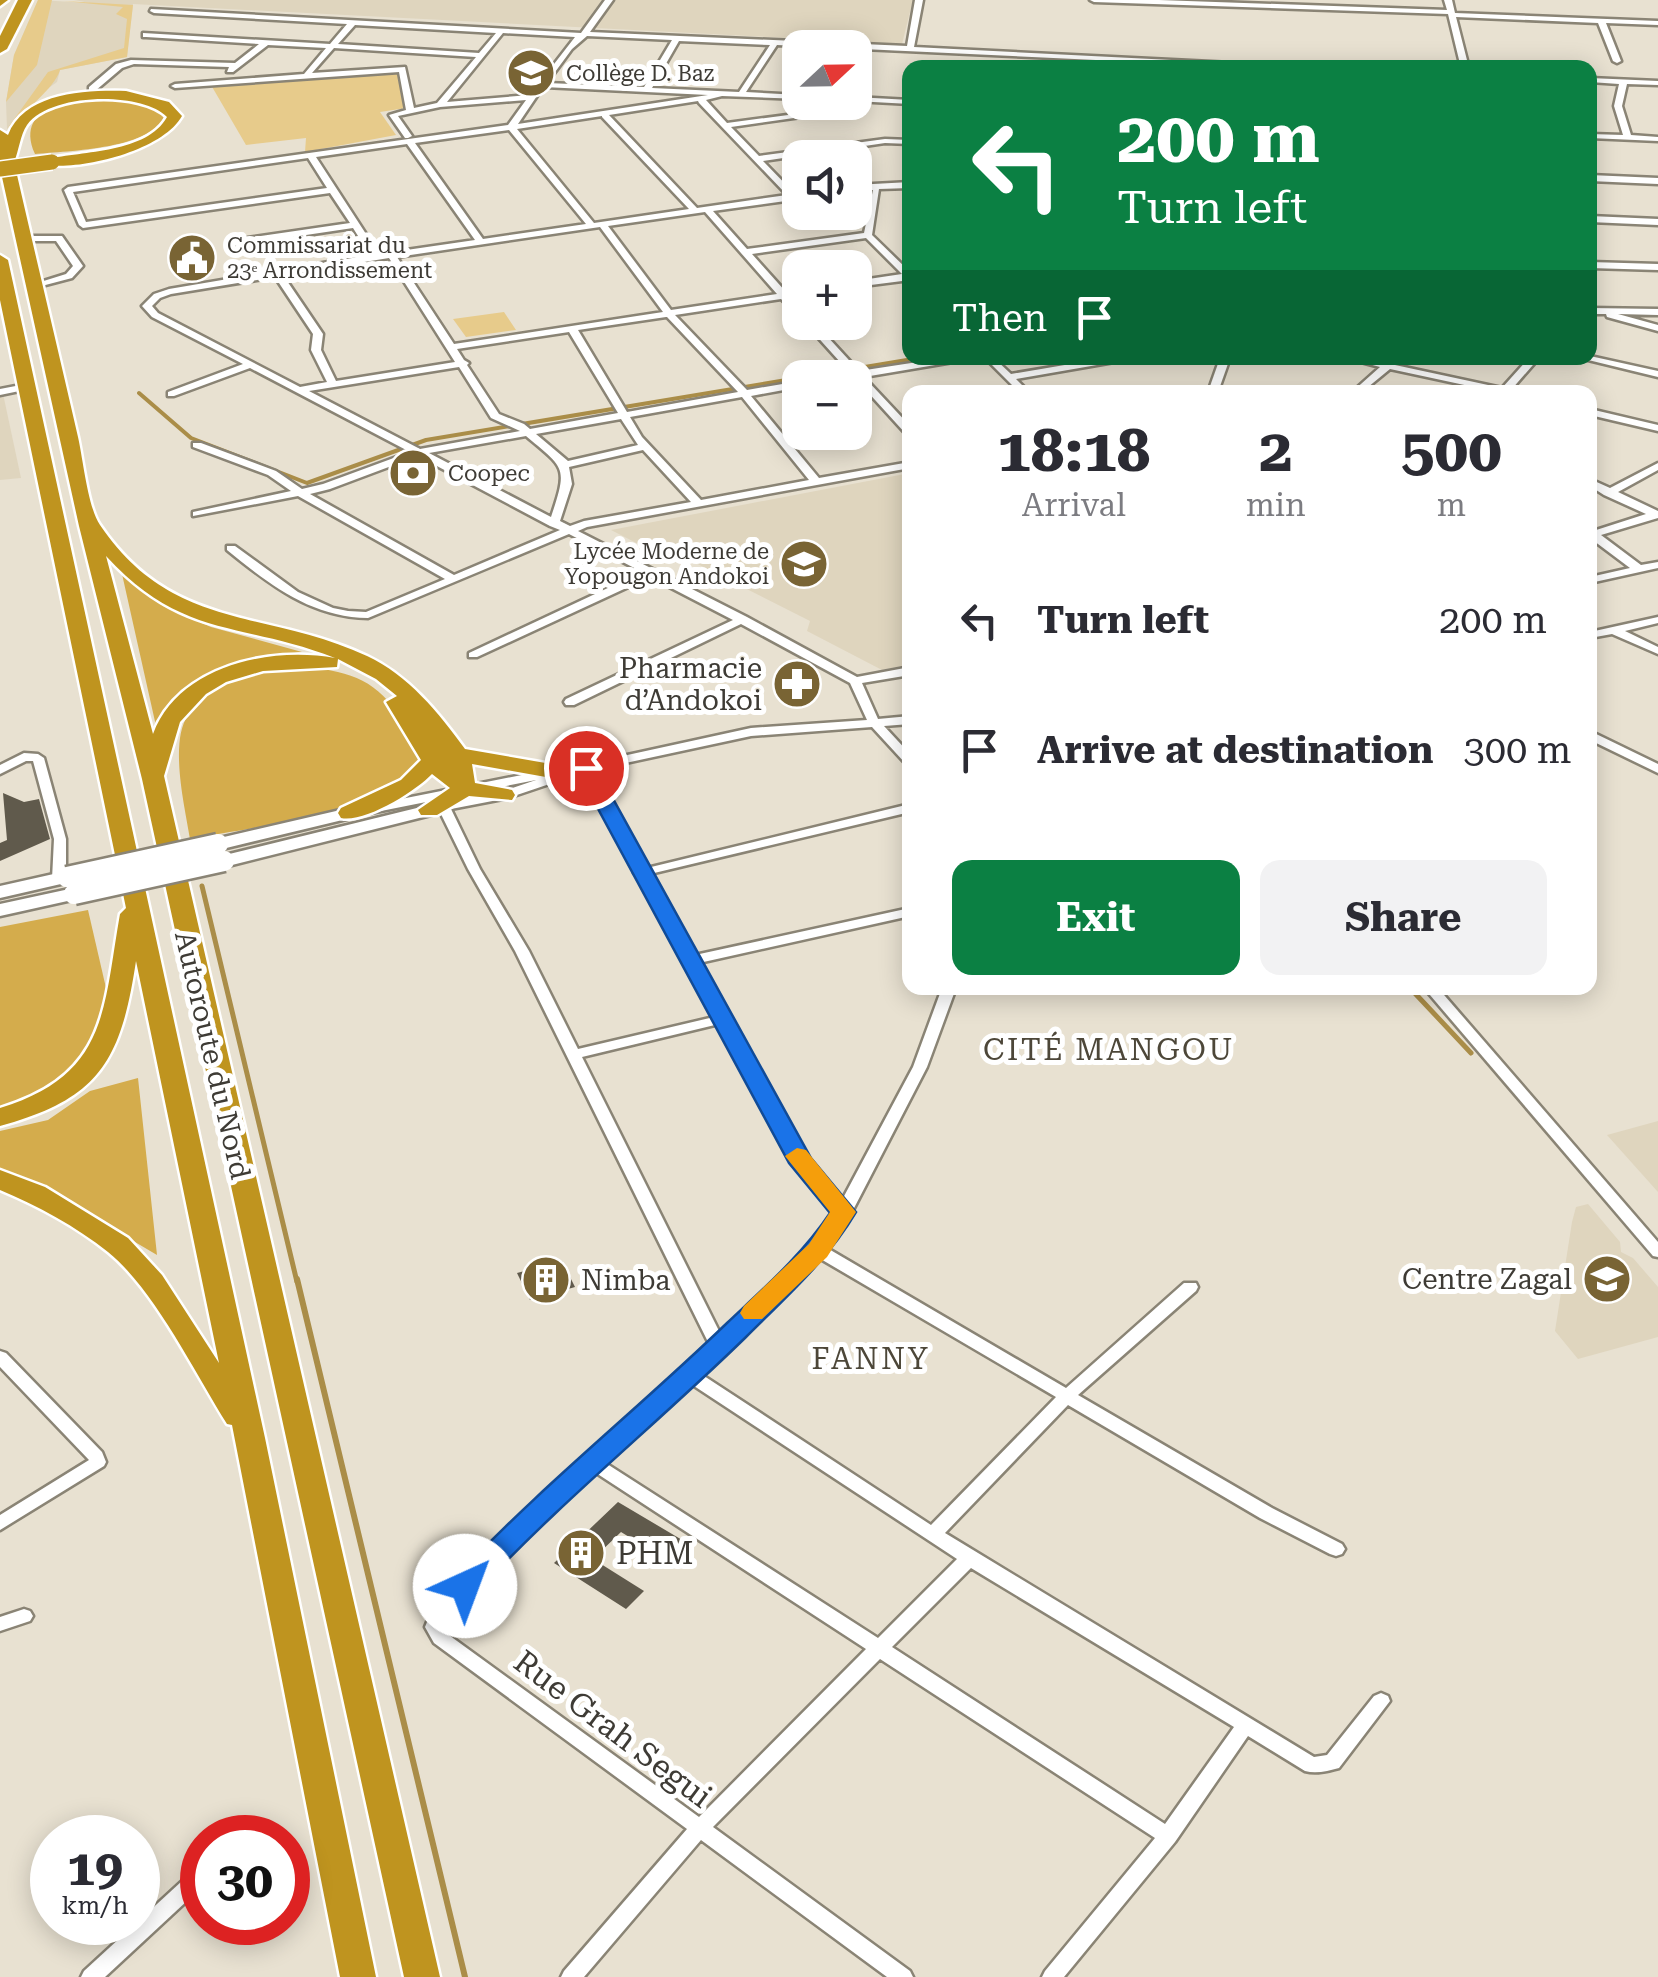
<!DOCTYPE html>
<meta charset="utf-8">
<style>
body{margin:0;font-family:"Roboto Serif",serif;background:#f2f2f3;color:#2b2b33;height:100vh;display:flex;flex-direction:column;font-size:38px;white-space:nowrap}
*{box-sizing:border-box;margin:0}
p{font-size:32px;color:#7c7c81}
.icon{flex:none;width:55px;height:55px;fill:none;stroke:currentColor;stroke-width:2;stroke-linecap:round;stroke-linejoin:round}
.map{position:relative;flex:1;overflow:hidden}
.sheet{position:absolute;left:902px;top:385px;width:695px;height:610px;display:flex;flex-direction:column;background:#fff;border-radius:20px;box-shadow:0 5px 25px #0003}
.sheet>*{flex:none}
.hud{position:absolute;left:902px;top:60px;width:695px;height:305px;border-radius:20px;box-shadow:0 5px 25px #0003;background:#0b8043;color:#fff;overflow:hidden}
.needle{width:65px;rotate:68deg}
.controls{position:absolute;left:782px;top:30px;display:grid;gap:20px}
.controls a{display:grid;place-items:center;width:90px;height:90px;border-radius:20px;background:#fff;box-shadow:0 5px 25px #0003;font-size:50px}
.speed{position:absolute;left:30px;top:1815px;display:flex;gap:20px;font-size:50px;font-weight:700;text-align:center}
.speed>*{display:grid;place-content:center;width:130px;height:130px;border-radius:50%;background:#fff;box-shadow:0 5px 25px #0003;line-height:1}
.speed small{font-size:25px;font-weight:400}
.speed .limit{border:15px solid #d22;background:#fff;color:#111}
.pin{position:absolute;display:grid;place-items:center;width:85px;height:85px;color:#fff;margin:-42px;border:5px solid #fff;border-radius:50%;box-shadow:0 2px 10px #0007}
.me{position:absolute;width:110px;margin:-55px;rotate:43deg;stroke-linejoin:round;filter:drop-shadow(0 0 8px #0008)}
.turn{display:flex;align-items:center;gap:35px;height:210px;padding:0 50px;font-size:45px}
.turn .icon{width:130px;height:130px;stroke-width:2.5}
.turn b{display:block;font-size:70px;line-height:85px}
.then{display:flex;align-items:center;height:95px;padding:0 50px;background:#0003;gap:20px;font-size:38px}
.eta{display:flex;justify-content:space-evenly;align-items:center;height:170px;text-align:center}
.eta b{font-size:60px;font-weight:700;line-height:70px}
.cta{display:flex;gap:20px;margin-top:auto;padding:20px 50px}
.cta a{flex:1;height:115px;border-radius:20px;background:#0b8043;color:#fff;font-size:40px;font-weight:700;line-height:115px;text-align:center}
.cta a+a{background:#f2f2f3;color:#2b2b33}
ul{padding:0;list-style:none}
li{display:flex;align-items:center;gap:30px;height:130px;padding:0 50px}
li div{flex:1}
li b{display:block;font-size:38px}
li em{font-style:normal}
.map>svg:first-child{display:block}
</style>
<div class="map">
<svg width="1658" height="1977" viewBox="0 0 1658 1977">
<rect width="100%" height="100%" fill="#e8e1d1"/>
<!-- built -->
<g fill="#dfd5be">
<path d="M38,0L90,3L74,0H913L902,44L133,4L127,57L60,70L57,82L36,97L7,129L6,102L14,55Z"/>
<path d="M0,389H2L21,478L0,480Z"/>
<path d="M910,473V664L882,670L807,631L810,621L674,552L658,554L611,530Z"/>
<path d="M1658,1121V1192L1607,1135Z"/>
<path d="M1588,1204L1620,1242L1621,1252L1633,1258L1658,1287V1337L1578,1359L1555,1331L1572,1222L1576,1207Z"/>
</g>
<!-- green -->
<g fill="#e7cb8b">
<path d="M38,0H52L37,65L6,102L14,55Z"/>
<path d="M64,1L133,5L127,57L60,70C55,88 22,113 7,129L48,72L124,48L127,19L116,14L123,7Z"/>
<path d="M400,69L406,108L380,112L396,135L305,152L306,138L246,145L211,85Z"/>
<path d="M504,312L516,330L466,337L453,319Z"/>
</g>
<!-- forest -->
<g fill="#d4ac4c">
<path d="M119,98L143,101L165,113C158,149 67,151 35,154C12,101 82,99 119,98Z"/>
<path d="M122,574L163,606L211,627L302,652C237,660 194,669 156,726Z"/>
<path d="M308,667C352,672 378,681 402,720C410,735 418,748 421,765C371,818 259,825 190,839C185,807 169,743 188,715C212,678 269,669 308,667Z"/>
<path d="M88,910L109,1001L79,1073L0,1113V927Z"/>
<path d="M138,1078L157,1255L79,1209L0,1172V1131L48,1120L90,1091Z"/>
</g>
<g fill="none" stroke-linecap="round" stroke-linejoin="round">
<!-- stream-far2 -->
<path stroke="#aa8d48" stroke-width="4" d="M139,393L191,438L307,483L426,440L919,358"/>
<!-- stream-far1 -->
<g stroke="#aa8d48" stroke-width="5">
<path d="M202,886L297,1282"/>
<path d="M1410,988L1471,1053"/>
</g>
<!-- stream -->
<path stroke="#aa8d48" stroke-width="6" d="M297,1279L465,1977"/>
</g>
<!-- building -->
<g fill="#605a4c">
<path d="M3,793L24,802L39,799L50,839L0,861V843L7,840Z"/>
<path d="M562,1261L575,1287L530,1300L517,1273Z"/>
<path d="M618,1502L694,1547L675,1565L621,1532L593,1559L644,1591L626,1609L554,1563Z"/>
</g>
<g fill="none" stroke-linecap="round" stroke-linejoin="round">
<!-- street casing -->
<g stroke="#8a8475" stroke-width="5">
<g id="street">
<path d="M605,0H613L590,32L907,46L915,0H923L914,47L1331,68H1266L777,45L746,92L800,95V99L722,96L706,100L727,123L818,111V115H815L731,127L759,156L885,139L910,140V144L885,143L763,161L795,194L800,193V199L713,211L747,249L864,233L873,190L855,191V185L910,182V188L879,189L872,235L910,272V280L855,287V281L902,274L866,238L752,254L786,292L800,290V296L790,297L800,308V317L781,299L675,315L747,390L800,381V387L751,396L819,478L910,462V468L587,527L578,531L747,617L857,677L910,667V675L862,683L878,719L910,716V724L884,726L910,754V765L906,764L872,727L751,736L593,770L647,868L910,804V812L650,874L695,955L910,908V916L699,963L807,1160L842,1200L913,1067L942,988H956L927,1067L852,1212L827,1248L1066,1388L1184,1283H1196L1198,1287L1196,1291L1078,1395L1272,1508L1342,1544L1345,1549L1342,1554L1336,1556L1330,1554L1260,1518L1068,1405L945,1533L1314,1757L1327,1755L1374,1696L1381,1693L1388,1696L1390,1701L1339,1768C1328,1771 1316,1774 1305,1771L1248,1736L1175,1842L1064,1977H1042L1045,1971L1155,1838L880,1659L713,1827L910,1971L913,1977H887L701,1840L584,1977H561L564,1971L687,1829L434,1643L425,1627L432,1610L513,1523L710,1346L515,951L468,869L440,812L435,813L429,809L435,805L501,792L536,780L371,813L365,809L371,805L542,771L546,772L547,776L577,766L751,728L867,720L850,683L741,624L574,705H566L564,702L566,699L733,620L650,577L477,657H469V653L642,572L569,534L368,618C311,617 270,585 227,550V546H235L298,592L333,608L348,611L366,612L445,579L298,496L193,516V512L291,491L268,475L193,447V443H201L276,471L302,489L323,484L410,452L250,368L174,396H168V392L243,364L152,317L142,306L154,294L169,289L370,255L353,228L233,246L229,243L233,240L350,223L330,193L83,228L79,225L64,190L68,187L508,125L526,100L440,107L398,116L412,136L408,138H405L389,115L406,110L399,72L175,88L171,86L175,84L304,74L326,48L268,45L233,72H227L229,67L134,64L122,68L95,91H89V87L116,64L131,60L235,63L259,44L146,37H143V33L330,44L347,24L154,13L150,11L151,9L581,33ZM355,25L496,33L479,53L338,44ZM503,33L575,37L530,95L447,102ZM587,36L672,40L644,87L547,83L572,49ZM679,41L770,45L739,92L652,88ZM334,48L476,57L437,103L414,108L405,67L312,73ZM543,87H544L708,95L518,124ZM698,101L699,103L787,195L697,208L609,115ZM602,116V117L689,209L594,223L517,129ZM509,130L586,224L483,239L415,143ZM407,144L475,240L379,254L316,157ZM308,158L327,188L86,222L73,192ZM705,212L777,294L671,310L608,226ZM600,227L663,312L454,344L397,257ZM389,258L455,362L336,381L321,350L323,334L283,275ZM275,277L313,334L311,350L327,382L300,387L158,313L152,306L160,298L171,294ZM666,317H667L738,392L627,412L578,330ZM569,332L618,413L530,429L524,424L499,414L467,365L469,363L464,360L457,349ZM459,367L491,418L520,431L420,449L309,391ZM742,397L809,480L701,500L642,437L630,417ZM621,419L638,445L568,461L536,434ZM526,436C565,469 568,466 551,517L429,453ZM643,450L691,502L584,521L570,526L560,521L572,484L569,467ZM418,456L550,526L560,530L454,575L310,494L330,489ZM582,773L635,870L634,873L639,877L714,1017L578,1049L529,951L480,869L451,809L508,798ZM719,1024L796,1167L836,1212L813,1246L721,1335L582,1057ZM819,1258L1056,1397L931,1525L701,1374ZM691,1384L957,1559L878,1638L604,1462ZM593,1471L866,1649L699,1817L446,1633L443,1627L446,1618L525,1533ZM971,1568L1234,1727L1165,1824L892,1647Z"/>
<path d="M1090,0H1159L1447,10L1444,0H1452L1455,13L1658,21V25L1606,23L1621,61L1617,63L1613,61L1598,23L1456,17L1469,68H1461L1448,14L1094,2Z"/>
<path d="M1590,78L1658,81V85L1627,84L1622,106L1631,135L1658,137V141L1590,138V134L1623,135L1614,106L1619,84L1590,82Z"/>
<path d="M855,97L910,100V104L855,101Z"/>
<path d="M1590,175L1658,178V184L1590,181Z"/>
<path d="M1590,216L1658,219V225L1590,222Z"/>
<path d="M27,236H62L83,266L72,278L34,288V284L66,274L73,266L56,241H24L23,239Z"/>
<path d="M1590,262L1658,264V270L1590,268Z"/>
<path d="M1590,308L1658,309V315L1618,314L1658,325V331L1607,317L1606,314H1590Z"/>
<path d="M804,322H814L859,371L944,358H964L959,361L864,377L910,426V435L906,434L855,378H832L850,373Z"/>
<path d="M1590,356L1658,371V377L1580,358Z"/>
<path d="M985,358H994L1011,374L1106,358H1125L1120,361L1016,379L1029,392H1019Z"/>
<path d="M1220,358H1230L1218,392H1208Z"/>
<path d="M1346,358C1362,357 1379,361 1394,361L1395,365L1502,388L1529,358H1539L1511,390L1513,392H1497L1390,369L1362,392H1352L1380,367Z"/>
<path d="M26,384L29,385V389L0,395V389Z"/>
<path d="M1590,409L1658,425V431L1590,415Z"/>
<path d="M1658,463V470L1618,492L1658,511V518L1601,535L1641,565L1658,562V568L1590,583V577L1630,568L1590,538V532L1646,514L1604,495L1590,486V479L1610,488Z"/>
<path d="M1658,617V623L1625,631L1658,647V654L1612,634L1590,638V632Z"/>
<path d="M1590,731L1658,764V773L1590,740Z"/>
<path d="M24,753L38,754L44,758L66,839V879L64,882H54L52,879L54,839L33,761H26L0,774V765Z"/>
<path d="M1424,988H1438L1658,1242V1257L1653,1256Z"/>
<path d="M0,1351L6,1353L102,1452L106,1462L104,1466L0,1530V1515L89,1460L0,1367Z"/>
<path d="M24,1609L30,1611L33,1616L30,1621L0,1631V1617Z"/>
<path d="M201,1867L202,1887L105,1977H81L84,1971L194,1870Z"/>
</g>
</g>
<!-- secondary casing -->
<g stroke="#8a8475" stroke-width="5">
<g id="secondary">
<path d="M429,805L435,806L438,810L435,814L224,867L215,861L217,857Z"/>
<path d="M349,808L358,813L355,817L218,850L209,844L211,840Z"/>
<path d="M67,871L76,877L74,881L0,898V886Z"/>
<path d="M74,888L81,890L84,894L81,898L0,916V904Z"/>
</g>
</g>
<!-- highway casing -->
<g stroke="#fff" stroke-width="5">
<g id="highway">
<path d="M0,0H8L0,6Z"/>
<path d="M18,0H32L7,49L0,53V36Z"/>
<path d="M126,91L169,102L182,116C163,150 84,170 47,165V159C83,151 147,153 167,117C141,91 50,93 27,125C20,135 19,151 14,162C35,254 57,345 78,437C83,459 88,508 100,525C172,632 267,609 367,656C408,675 439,713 465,749L557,765L568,772L557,779L472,764L475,783L512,790L515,795L512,800L469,796L437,815H421L418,810L450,788L432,774C416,791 365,823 341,818L338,813L341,808L401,780L421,760L386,702L397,696L376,679L338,659L337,667L263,671L226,682L206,694L180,722L164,776L440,1977H404L142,779L79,526L0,168V130L8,135C25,92 86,90 126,91ZM106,556C183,640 241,621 335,658C270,646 178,666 153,734Z"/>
<path d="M0,255L8,260L265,1438L376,1977H340L232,1425L227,1424C195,1373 154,1289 108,1252C77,1227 36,1205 0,1190V1170L45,1187L128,1238L162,1275L219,1363L136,961C121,1060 100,1099 0,1126V1108C108,1075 103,1010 120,914L126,908L0,300Z"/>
</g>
</g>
<!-- street -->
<use href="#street" fill="#fff" fill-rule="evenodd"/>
<!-- secondary -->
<use href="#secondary" fill="#fff" fill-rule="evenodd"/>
<!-- highway -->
<use href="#highway" fill="#bf941f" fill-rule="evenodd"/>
<!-- secondary-bridge casing -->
<g stroke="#8a8475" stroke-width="25" stroke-linecap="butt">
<g id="secondary-bridge">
<path d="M67,877L218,844"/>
<path d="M74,894L224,861"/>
</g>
</g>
<!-- highway-bridge casing -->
<g stroke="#fff" stroke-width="18" stroke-linecap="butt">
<path id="highway-bridge" d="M0,169L52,162"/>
</g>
<!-- secondary-bridge -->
<use href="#secondary-bridge" stroke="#fff" stroke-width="20"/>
<!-- highway-bridge -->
<use href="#highway-bridge" stroke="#bf941f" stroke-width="15"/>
</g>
<!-- route -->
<path fill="#1a73e8" stroke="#114b97" stroke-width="2.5" d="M586,762L596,768L811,1158L856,1212C827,1261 786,1297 746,1337C657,1424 560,1502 475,1594L465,1598L455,1594L450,1586L455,1578C540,1487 637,1410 727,1323C764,1288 802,1255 830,1213L789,1163L576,768Z"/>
<!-- slow -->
<path fill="#f59e0b" d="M797,1148L806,1150L856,1212L827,1257L762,1319H744L740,1313L744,1306L809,1244L830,1212L785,1156Z"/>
<!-- icons -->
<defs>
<g id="school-disc" transform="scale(2.5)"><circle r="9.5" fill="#796434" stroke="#fff"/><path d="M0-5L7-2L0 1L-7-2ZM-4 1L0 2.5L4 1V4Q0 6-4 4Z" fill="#fff"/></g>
<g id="civic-disc" transform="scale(2.5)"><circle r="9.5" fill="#796434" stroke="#fff"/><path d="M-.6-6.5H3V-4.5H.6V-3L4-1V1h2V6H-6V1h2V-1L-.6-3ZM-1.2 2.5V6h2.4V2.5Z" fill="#fff"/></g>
<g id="bank-disc" transform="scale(2.5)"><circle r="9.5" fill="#796434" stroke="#fff"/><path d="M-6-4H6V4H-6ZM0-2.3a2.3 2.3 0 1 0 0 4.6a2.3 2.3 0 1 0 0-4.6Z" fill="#fff"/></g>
<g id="pharmacy-disc" transform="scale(2.5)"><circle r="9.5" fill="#796434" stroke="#fff"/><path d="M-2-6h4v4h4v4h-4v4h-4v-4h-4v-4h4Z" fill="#fff"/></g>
<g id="building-disc" transform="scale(2.5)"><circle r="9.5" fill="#796434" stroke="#fff"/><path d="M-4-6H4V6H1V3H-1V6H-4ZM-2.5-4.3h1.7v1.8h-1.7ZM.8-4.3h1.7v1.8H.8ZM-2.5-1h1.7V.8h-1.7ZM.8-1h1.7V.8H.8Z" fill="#fff"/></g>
</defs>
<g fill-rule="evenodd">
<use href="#school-disc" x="531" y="73"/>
<use href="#civic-disc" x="192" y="258"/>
<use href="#bank-disc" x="413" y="473"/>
<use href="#school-disc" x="804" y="564"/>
<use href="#pharmacy-disc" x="797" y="684"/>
<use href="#school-disc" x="1607" y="1279"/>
<use href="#building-disc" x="546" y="1280"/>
<use href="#building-disc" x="581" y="1553"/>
</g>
<g text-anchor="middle" stroke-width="10" stroke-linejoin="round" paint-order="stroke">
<!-- far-poi labels -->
<g font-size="22" fill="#3e3b35" stroke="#fff" text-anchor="start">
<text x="566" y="81">Collège D. Baz</text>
<text x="227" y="253">Commissariat du<tspan x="227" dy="25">23ᵉ Arrondissement</tspan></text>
<text x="448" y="481">Coopec</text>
<text x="769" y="559" text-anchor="end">Lycée Moderne de<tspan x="769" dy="25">Yopougon Andokoi</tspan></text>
</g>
<!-- poi labels -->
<g font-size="28" fill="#3e3b35" stroke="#fff" text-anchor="end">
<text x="762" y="678">Pharmacie<tspan x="762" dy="32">d’Andokoi</tspan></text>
<text x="1572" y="1289">Centre Zagal</text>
<text x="581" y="1290" text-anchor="start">Nimba</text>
</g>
<!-- street labels -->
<g font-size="28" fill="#3e3b35" stroke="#fff">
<text transform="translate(213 1055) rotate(77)" y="10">Autoroute du Nord</text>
</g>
<!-- neighbourhood labels -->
<g font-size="30" letter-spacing="2.5" fill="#4d4739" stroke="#fff">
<text x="1109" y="1060">CITÉ MANGOU</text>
<text x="871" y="1369">FANNY</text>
</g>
<!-- near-poi labels -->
<g font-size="32" fill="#3e3b35" stroke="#fff" text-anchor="start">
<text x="616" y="1564">PHM</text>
</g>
<!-- near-street labels -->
<g font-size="32" fill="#3e3b35" stroke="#fff">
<text transform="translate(613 1729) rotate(37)" y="11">Rue Grah Segui</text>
</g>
</g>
</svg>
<div class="controls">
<a><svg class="needle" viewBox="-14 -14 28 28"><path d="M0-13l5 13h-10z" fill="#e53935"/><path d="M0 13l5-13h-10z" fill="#7c7c81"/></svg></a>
<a><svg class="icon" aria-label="sound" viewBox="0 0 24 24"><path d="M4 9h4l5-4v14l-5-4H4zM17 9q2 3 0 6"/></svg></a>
<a>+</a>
<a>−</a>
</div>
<div class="speed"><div>19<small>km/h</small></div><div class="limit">30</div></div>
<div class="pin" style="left:586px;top:768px;background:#d93025"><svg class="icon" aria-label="arrive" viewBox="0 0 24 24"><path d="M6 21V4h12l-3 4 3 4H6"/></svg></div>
<svg class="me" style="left:465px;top:1586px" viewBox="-20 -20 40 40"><circle r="19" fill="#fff"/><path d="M0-13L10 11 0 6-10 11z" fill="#1a73e8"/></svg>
<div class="hud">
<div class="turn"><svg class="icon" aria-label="left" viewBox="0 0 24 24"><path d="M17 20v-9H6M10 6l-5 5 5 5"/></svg><div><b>200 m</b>Turn left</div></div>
<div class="then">Then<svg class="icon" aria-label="arrive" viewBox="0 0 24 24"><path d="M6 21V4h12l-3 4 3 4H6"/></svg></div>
</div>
<section class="sheet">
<div class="eta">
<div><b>18:18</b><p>Arrival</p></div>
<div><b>2</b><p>min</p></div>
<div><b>500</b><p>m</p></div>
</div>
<ul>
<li><svg class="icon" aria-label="left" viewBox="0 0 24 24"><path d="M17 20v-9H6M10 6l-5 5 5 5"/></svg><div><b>Turn left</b></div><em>200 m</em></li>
<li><svg class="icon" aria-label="arrive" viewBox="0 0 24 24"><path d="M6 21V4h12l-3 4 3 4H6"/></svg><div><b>Arrive at destination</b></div><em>300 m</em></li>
</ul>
<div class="cta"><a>Exit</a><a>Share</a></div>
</section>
</div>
